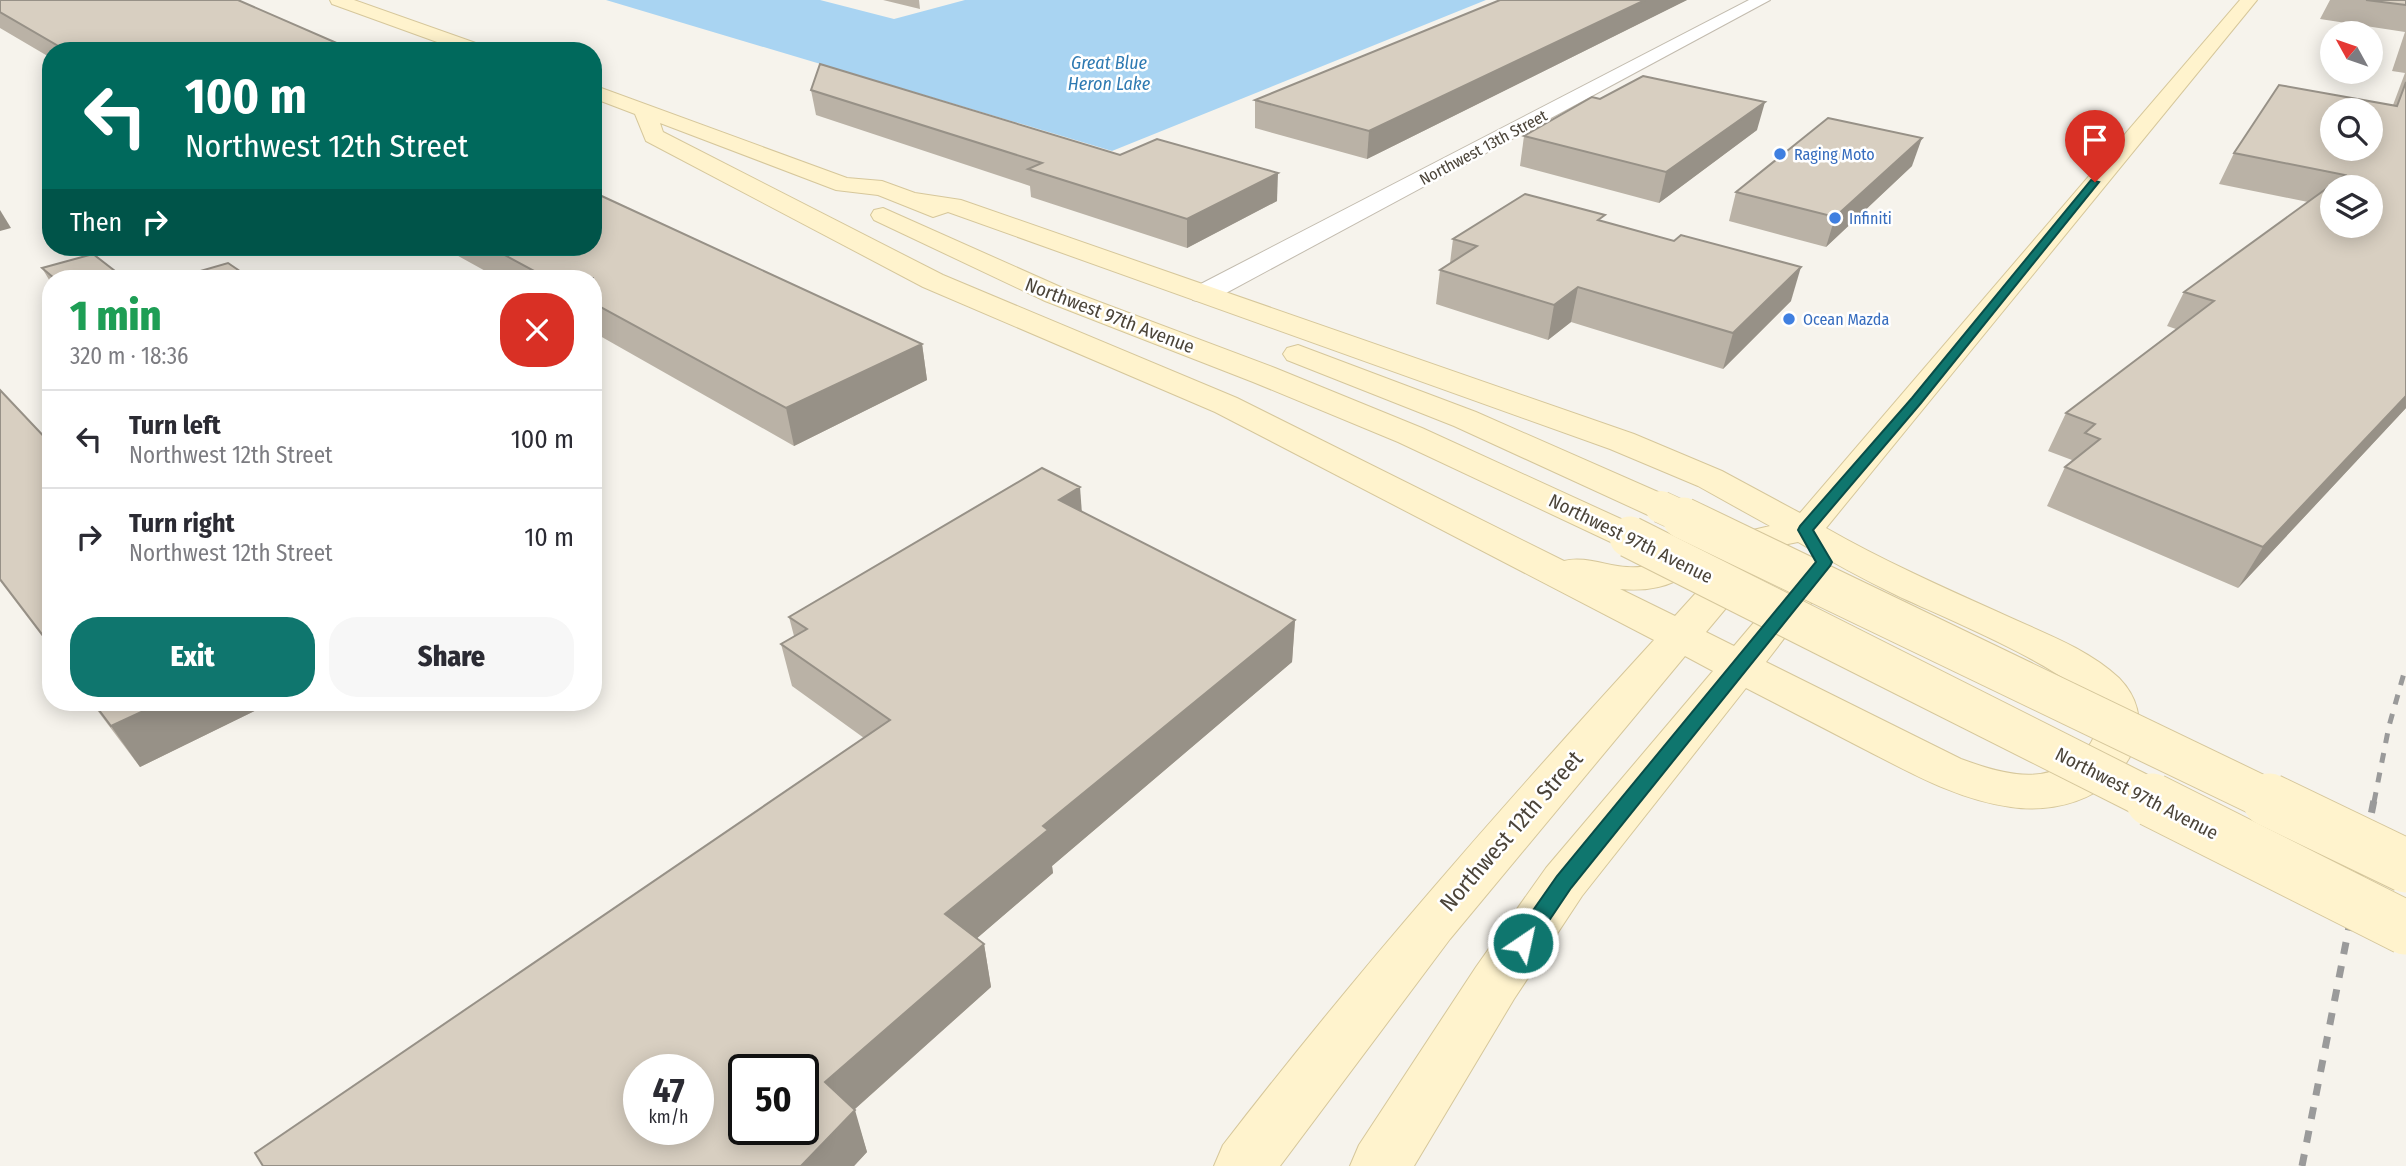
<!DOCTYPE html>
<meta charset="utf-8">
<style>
body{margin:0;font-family:"Fira Sans Condensed",sans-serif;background:#f7f7f7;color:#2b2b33;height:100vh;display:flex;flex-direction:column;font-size:26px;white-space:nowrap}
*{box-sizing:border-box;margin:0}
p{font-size:23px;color:#7c7c81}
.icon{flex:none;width:38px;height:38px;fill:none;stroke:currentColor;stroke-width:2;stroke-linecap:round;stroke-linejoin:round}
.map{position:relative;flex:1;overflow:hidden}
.side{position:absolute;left:42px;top:270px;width:560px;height:441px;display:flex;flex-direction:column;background:#fff;border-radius:28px;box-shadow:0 4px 18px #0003}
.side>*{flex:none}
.banner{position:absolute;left:42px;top:42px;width:560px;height:214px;border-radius:28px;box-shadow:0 4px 18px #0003;background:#00695c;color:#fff;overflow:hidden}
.needle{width:46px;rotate:310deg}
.controls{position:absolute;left:2320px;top:21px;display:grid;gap:14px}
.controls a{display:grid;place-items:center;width:63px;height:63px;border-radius:50%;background:#fff;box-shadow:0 4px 18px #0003;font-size:35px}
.speed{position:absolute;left:623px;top:1054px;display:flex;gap:14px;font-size:35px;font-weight:700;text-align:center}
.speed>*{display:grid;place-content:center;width:91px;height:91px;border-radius:50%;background:#fff;box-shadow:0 4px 18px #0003;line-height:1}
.speed small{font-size:18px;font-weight:400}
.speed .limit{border:4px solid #111;border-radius:10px;background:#fff;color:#111}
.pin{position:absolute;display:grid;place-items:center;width:60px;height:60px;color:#fff;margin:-72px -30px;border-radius:50% 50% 50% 0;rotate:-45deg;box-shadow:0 0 7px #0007}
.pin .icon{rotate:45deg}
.me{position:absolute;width:77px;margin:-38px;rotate:34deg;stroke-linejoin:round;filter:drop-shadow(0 0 5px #0008)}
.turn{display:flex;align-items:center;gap:24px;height:147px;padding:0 28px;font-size:32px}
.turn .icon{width:91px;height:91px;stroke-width:2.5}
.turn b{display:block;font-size:49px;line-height:60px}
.then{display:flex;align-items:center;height:66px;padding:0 28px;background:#0003;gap:14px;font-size:26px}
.round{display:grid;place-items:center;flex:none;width:74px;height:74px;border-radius:28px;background:#f7f7f7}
.overview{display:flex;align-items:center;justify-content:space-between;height:119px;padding:0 28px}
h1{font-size:42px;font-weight:800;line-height:52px;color:#1e9e55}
.cta{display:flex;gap:14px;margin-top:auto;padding:14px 28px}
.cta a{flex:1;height:80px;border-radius:28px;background:#0f766e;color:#fff;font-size:28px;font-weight:800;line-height:80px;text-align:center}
.cta a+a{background:#f7f7f7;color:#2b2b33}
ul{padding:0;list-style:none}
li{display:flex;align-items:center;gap:21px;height:98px;padding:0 28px;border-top:2px solid #e1e1e2}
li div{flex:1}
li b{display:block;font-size:26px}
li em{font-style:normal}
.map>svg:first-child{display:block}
</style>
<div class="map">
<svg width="2406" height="1166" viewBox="0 0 2406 1166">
<rect width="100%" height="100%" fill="#f6f3ec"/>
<!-- water -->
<path fill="#a9d4f2" d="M606,0H820L894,19L965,0H1486L1112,151Z"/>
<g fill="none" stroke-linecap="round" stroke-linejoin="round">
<!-- street casing -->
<g stroke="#c2bbae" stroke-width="2">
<path id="street" d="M1749,0H1770L1213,300L1203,302L1193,300L1189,294L1193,288Z"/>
</g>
<!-- secondary casing -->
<g stroke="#d6c79b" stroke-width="2">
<g id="secondary">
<path d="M330,0H354L487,47L489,51H462L332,4Z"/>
<path d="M2240,0H2257L1826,528C1882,560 1940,586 1998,612C2038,631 2086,647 2119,678C2157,717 2136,768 2094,793C2070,807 2038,811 2011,807C1958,800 1911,773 1864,749C1824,728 1785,708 1746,688L1582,896L1514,999L1414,1166H1350L1359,1145L1476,967L1546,868L1713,671L1685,656L1450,939L1280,1166H1214L1223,1145C1358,970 1504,804 1654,640L1215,412L923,287L646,141L635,114L593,98V85L847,178L882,181L915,193L961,200L1634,434L1722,471L1800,513ZM660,123L836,190L878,195L933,217L948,212L1610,449L1698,486L1770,526L1753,530L1675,616L1620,589C1665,593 1694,578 1718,542L1713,534C1677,525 1680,555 1650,565C1621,574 1591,554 1564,561L1237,398L943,275L663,132ZM1798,542C1830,561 1863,579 1896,595C1935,614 2079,672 2094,707C2099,719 2097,736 2088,747C2052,788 2007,776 1961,759L1766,662L1822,589L1817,581L1803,577L1789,581L1734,646L1706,632L1778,546Z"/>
<path d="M883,208L1065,289L1275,368L1422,428L1643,529L1648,537L1643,545L1630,548L1617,545L1398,442L1253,382L1045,301L874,220L871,215L874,210Z"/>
<path d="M1298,345L1476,412L1674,499L1679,507L1674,515L1661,518L1648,515L1454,426L1287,360L1283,354L1287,348Z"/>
</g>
</g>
<!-- street -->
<use href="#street" fill="#fff" fill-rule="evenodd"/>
<!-- secondary -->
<use href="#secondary" fill="#fff3cd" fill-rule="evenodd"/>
<!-- rail-far1 -->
<path stroke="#9a9a9a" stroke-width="5" stroke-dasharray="10 10" stroke-linecap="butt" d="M2374,802L2389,726L2406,666"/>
<!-- rail -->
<path stroke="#9a9a9a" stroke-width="7" stroke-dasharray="12 12" stroke-linecap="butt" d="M2302,1166L2374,800"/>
<!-- secondary-bridge-far2 casing -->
<g stroke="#d6c79b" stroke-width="33" stroke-linecap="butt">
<path id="secondary-bridge-far2" d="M1661,507L1687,519"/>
</g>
<!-- secondary-bridge-far1 casing -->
<g stroke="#d6c79b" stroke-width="43" stroke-linecap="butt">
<g id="secondary-bridge-far1">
<path d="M1683,518L2273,802"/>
<path d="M1630,537L2156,802"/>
</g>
</g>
<!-- secondary-bridge casing -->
<g stroke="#d6c79b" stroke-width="55" stroke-linecap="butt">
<g id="secondary-bridge">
<path d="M2152,800L2406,928"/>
<path d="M2269,800L2406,866"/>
</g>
</g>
<!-- secondary-bridge-far2 -->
<use href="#secondary-bridge-far2" stroke="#fff3cd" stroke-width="32"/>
<!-- secondary-bridge-far1 -->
<use href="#secondary-bridge-far1" stroke="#fff3cd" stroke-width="41"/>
<!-- secondary-bridge -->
<use href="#secondary-bridge" stroke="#fff3cd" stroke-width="53"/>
</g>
<!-- wall -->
<g fill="#bab2a6">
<path d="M0,0L355,51H51V58L0,28Z"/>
<path d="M883,0H919L920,9Z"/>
<path d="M1500,0H1687L1367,159L1255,128V100Z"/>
<path d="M2330,0H2406V408L2238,588L2047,506L2065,467L2070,463L2072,460L2048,451L2066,413L2176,329L2167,326L2184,292L2308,202L2219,184L2234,153L2393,105L2405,73L2392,71L2405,32L2320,19Z"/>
<path d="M811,90L1120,155L1277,201L1187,248L1031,197L1030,186L816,115Z"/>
<path d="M1757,130L1659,203L1520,166L1524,136Z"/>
<path d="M1912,166L1826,247L1729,221L1736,192Z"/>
<path d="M1604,222L1791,301L1723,369L1571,322L1548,340L1436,304L1440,270L1450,263L1453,239Z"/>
<path d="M442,247H593L922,344L927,380L794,446L593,332V278H498Z"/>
<path d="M42,268L124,278H51V283Z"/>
<path d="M0,390L51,444V648L0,581Z"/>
<path d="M1082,512L1295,620L1292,662L1052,866L1053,873L977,938L984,944L991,987L854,1110L867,1152L854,1166H263L864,738L792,686L781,644L794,636L789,617Z"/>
<path d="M91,702H273L140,767Z"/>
</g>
<!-- shaded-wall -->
<g fill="#979187">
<path d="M1645,0H1687L1367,159L1369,131Z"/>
<path d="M1765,102L1757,130L1659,203L1666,172Z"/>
<path d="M1922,138L1912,166L1826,247L1835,217Z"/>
<path d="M1278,173L1277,201L1187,248V219Z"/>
<path d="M0,210L11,228L0,231Z"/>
<path d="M1801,267L1791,301L1723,369L1733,333Z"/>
<path d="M1578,287L1571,322L1548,340L1554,305Z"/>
<path d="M922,344L927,380L794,446L786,408Z"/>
<path d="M2406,396V408L2238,588L2263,547Z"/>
<path d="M1080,487L1083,527L1059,500Z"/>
<path d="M1295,620L1292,662L1052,866L1053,873L954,958L945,914L1043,826Z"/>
<path d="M163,702H273L140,767L111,726Z"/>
<path d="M984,944L991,987L838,1124L825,1082Z"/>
<path d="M855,1110L867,1152L854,1166H801Z"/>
</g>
<!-- building -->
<g fill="#d8cfc1" stroke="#979187" stroke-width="2" fill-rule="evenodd">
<path d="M0,0H238L355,51H67L0,12Z"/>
<path d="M1500,0H1645L1369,131L1255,100Z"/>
<path d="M2366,0H2406V5Z"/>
<path d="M820,64L1120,155L1157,139L1278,173L1187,219L1028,169L1042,163L811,90Z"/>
<path d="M1643,76L1765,102L1666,172L1524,136L1592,97L1600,99Z"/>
<path d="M2406,82V396L2263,547L2065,467L2100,439L2085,433L2095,424L2066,413L2214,301L2184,292L2345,175L2234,153L2279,85L2397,106ZM2333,110H2371V149H2333ZM2333,187H2371V226H2333Z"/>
<path d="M1828,118L1922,138L1835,217L1736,192Z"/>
<path d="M593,192L922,344L786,408L593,303V278H547L490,247H593Z"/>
<path d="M1525,194L1605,215L1598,220L1674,241L1681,235L1801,267L1733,333L1578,287L1554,305L1440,270L1477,246L1453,239Z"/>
<path d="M93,254L124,278H54L42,268Z"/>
<path d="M228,263L250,278H176Z"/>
<path d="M0,390L51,444V646L0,579Z"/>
<path d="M1042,468L1080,487L1059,500L1295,620L1043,826L1048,830L945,914L984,944L825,1082L855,1110L801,1166H263L255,1153L890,720L781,644L807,629L789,617ZM639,1069H698V1129H639ZM744,1069H803V1129H744Z"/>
<path d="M93,702H163L111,726Z"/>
</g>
<!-- route -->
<path fill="#0f766e" stroke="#0a4d48" stroke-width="2" d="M2091,180L2099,182L1921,403L1813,530L1832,562L1830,566L1571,888L1530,949L1523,951L1515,949L1512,943L1515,936L1557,876L1816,562L1798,530L1800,526L1912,398Z"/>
<!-- markers -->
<g fill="#3f7fe0" stroke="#fff" stroke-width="2.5">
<circle cx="1780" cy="154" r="7"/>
<circle cx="1835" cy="218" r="7"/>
<circle cx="1789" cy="319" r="7"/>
</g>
<g text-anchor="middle" stroke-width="5" stroke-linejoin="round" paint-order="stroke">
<!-- far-street labels -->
<g font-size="16" fill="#4b4439" stroke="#fff">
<text transform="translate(1483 147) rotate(-28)" y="6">Northwest 13th Street</text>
</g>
<!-- far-shop labels -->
<g font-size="16" fill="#366cbe" stroke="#fff" text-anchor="start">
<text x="1794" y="160">Raging Moto</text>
<text x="1849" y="224">Infiniti</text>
<text x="1803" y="325">Ocean Mazda</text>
</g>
<!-- far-water labels -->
<g font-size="18" font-style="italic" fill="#2e7ab2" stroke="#fff">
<text x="1109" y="69">Great Blue<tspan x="1109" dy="21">Heron Lake</tspan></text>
</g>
<!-- street labels -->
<g font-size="19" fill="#4b4439" stroke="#fff">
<text transform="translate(1110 315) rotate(21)" y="7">Northwest 97th Avenue</text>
<text transform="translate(1631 538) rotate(26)" y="7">Northwest 97th Avenue</text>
<text transform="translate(2137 793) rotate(27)" y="7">Northwest 97th Avenue</text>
</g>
<!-- near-street labels -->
<g font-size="23" fill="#4b4439" stroke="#fff">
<text transform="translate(1511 831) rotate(-49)" y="8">Northwest 12th Street</text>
</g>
</g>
</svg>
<div class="controls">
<a><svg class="needle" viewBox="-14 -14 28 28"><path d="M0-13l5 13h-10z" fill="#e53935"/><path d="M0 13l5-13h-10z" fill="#7c7c81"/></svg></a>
<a><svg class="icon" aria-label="search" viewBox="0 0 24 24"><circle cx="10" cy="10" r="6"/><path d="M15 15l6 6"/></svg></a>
<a><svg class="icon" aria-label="layers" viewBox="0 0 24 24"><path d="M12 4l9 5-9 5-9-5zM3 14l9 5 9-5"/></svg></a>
</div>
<div class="speed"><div>47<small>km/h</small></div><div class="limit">50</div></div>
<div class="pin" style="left:2095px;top:182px;background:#d93025"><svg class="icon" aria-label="arrive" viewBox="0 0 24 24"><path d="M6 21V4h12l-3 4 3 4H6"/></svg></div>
<svg class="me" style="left:1523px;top:943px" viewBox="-20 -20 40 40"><circle r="17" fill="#0f766e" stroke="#fff" stroke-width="3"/><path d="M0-11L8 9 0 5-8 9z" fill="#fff"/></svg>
<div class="banner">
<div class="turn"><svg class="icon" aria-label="left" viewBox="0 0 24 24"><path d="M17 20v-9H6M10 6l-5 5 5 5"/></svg><div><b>100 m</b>Northwest 12th Street</div></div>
<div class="then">Then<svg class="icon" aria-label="right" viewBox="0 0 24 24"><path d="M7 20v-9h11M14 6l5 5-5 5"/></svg></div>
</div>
<section class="side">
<div class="overview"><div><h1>1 min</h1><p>320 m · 18:36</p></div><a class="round" style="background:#d93025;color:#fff"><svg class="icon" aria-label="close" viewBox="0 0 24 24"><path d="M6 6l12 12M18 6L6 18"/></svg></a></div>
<ul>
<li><svg class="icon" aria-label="left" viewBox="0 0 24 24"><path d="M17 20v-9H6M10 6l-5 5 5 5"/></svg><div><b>Turn left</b><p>Northwest 12th Street</p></div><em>100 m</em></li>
<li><svg class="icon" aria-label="right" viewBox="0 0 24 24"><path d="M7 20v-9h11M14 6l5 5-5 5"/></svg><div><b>Turn right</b><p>Northwest 12th Street</p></div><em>10 m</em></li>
</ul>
<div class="cta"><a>Exit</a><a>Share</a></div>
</section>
</div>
